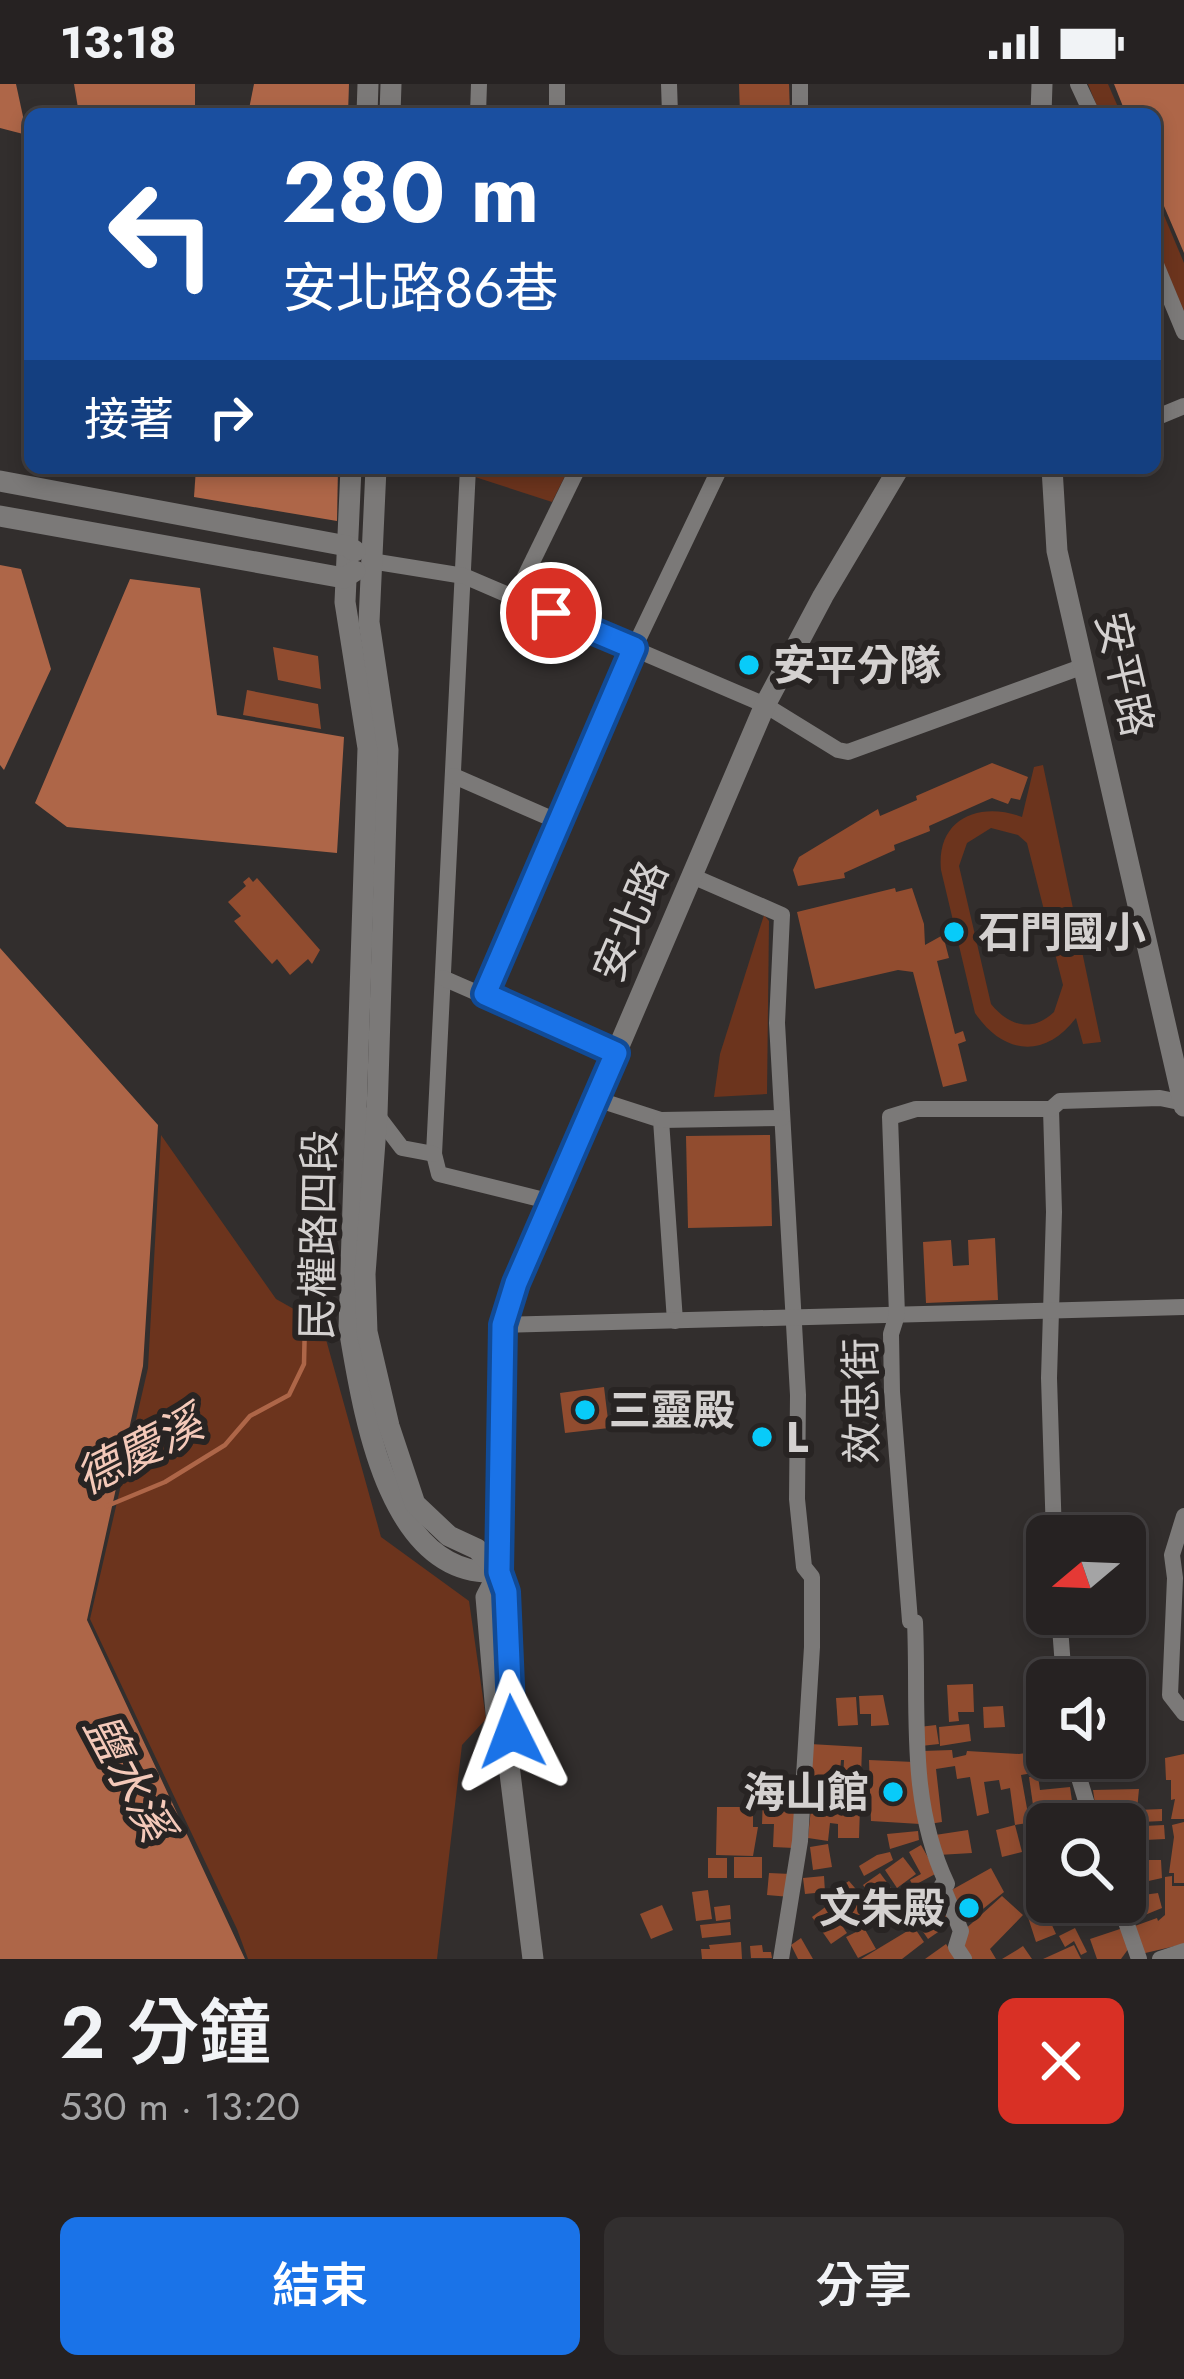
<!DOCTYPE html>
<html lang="zh-TW">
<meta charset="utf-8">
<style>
body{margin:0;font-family:Jost,"Noto Sans TC",sans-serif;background:#322f2f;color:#f1f3f6;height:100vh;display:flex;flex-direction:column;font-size:45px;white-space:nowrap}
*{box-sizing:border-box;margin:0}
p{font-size:39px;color:#a4a4a5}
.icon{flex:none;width:66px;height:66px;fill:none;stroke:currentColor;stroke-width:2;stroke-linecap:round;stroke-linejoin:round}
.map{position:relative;height:1875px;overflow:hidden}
.side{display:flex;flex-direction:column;background:#262222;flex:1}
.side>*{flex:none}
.banner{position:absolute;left:24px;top:24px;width:1137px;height:366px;border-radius:18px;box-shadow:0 6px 18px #0003,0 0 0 3px #423f40;background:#1a4fa0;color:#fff;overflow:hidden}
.needle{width:78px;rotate:251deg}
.controls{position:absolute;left:1026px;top:1431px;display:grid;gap:24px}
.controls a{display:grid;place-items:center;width:120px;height:120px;border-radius:18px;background:#262222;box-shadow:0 6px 18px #0003,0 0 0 3px #423f40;font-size:60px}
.pin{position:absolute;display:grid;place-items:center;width:102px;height:102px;color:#fff;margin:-51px;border:6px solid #fff;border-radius:50%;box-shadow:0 3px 12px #0007}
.me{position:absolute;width:132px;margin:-66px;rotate:357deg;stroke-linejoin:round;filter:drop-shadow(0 0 9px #0008)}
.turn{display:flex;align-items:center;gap:42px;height:252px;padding:0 60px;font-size:54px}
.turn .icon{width:156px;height:156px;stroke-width:2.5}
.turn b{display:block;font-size:84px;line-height:102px}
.then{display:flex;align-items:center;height:114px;padding:0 60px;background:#0003;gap:24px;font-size:45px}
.round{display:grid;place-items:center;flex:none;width:126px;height:126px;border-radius:18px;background:#322f2f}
.overview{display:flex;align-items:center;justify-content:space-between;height:204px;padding:0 60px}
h1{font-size:72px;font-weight:600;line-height:90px}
.primary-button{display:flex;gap:24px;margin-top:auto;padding:24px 60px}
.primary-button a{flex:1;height:138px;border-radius:18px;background:#1a73e8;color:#fff;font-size:48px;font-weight:600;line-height:138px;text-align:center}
.primary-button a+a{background:#322f2f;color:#f1f3f6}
.status{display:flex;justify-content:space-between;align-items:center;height:84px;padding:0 60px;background:#262222;direction:ltr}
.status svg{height:33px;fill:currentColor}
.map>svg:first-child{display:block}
</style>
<div class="status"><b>13:18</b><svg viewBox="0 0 49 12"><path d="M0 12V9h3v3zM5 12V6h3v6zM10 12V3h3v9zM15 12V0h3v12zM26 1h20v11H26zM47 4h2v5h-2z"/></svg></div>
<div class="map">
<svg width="1184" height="1875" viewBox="0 0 1184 1875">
<rect width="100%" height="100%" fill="#322e2d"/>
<!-- green -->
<g fill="#6c341d" fill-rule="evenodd">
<path d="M1088,0H1108L1121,30H1100Z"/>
<path d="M1155,110L1184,179V228L1155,159Z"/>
<path d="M476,384H569L552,418L475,393Z"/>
<path d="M1043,681L1101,958L1083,960L1076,934C1044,976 1003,970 975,929L941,786C936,735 979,717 1022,733L1034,683ZM991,744L1018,751L1027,759L1063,901L1054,928C1032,949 1009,942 991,920L959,782L967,759Z"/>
<path d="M764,831L769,837L767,1010L714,1013L720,970Z"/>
<path d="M161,1051L276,1215L322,1241L381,1453L469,1517L486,1635L462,1661L437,1875H248L237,1845L90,1535L148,1284Z"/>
</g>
<!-- water -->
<g fill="#ae6648">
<path d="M0,0H16L27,51L0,44Z"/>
<path d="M74,0H195V30H79Z"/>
<path d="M254,0H349L348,30H248Z"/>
<path d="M1114,0H1184V169L1155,101V30H1126Z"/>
<path d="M196,384H338L337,437L194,413Z"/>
<path d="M0,481L21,485L51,585L4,686L0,681Z"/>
<path d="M130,495L200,504L217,631L344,653L337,769L67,743L35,719Z"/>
<path d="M0,864L158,1041L143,1282L87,1536L245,1875H0Z"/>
</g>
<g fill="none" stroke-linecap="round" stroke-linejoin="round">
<!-- stream -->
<path stroke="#ae6648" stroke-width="4.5" d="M107,1422L165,1398L225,1361L250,1332L289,1311L304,1280L305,1236"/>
</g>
<!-- building -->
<g fill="#914c2f">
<path d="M739,0H789L790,30H740Z"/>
<path d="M273,563L318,572L321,605L278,596Z"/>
<path d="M247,606L318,620L321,645L243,631Z"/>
<path d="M992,679L1028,693L1020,716L1011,714L1008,720L992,714L929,742L930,747L894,761L895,766L844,789L845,794L798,802L793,786L799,773L878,725L880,732L917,716L916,712Z"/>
<path d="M249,793L253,798L257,794L320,866L312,880L308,875L290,891L277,875L272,880L234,837L241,832L228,818L246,802L243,798Z"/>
<path d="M895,804L896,808L912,804L924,840L925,861L943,851L949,874L937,877L955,950L963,947L966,957L958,960L967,997L943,1003L913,888L898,886L815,905L797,828Z"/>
<path d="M770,1051L772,1142L688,1144L686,1052Z"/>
<path d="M995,1154L998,1216L926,1219L923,1158L951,1156L953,1182L969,1181L968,1156Z"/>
<path d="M604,1303L609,1344L565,1349L560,1309Z"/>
<path d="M973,1600L974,1628H958L959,1637L949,1638L947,1601Z"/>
<path d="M883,1611L889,1641L871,1642V1630H860L859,1612Z"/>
<path d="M856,1613L858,1641L838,1642L836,1614Z"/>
<path d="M1047,1618V1638L1026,1639L1024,1620Z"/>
<path d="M1003,1622L1005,1643L984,1644L983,1623Z"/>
<path d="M969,1640L971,1657L940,1662L939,1643Z"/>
<path d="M936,1641L939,1660L921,1662L919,1643Z"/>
<path d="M1135,1651L1138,1674L1125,1677V1652Z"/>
<path d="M810,1660L862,1663L859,1754H838V1740L830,1739L828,1757L808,1754L812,1714L828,1715L827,1727H839L842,1722L844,1676H841L838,1711L807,1708Z"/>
<path d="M952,1666L953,1674L966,1671L967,1667L1019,1670L1047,1666L1050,1686L1021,1691L1028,1730L1040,1729V1724L1070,1720L1072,1736L1089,1734L1090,1740H1047V1760H1043L1041,1737L1015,1741L1010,1704L1001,1706L999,1696L984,1698L989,1729L977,1732L970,1693L957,1695L955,1682L936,1685L942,1738L929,1740L922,1667Z"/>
<path d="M1184,1670V1735H1171L1175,1715L1171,1716V1696H1166L1165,1674Z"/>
<path d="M869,1676L914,1678L920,1740L871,1737Z"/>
<path d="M1038,1692L1040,1706L1070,1703L1072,1717L1033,1721L1029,1693Z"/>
<path d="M1139,1705L1137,1726L1162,1725V1737L1098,1740L1093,1706Z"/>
<path d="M763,1712L797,1714L794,1764L773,1763L774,1740H762Z"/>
<path d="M717,1723H753V1743H758L753,1772L716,1771Z"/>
<path d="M1184,1738V1799H1174V1789H1169L1174,1753L1172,1741Z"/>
<path d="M1015,1741L1022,1768L1002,1773L996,1746Z"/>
<path d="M1164,1741L1165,1755L1125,1757V1743Z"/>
<path d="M968,1746L972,1769L938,1771L935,1751Z"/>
<path d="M918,1747L919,1756L890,1765L887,1750Z"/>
<path d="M1038,1758L1041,1771L1027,1774L1024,1760Z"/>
<path d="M828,1760L832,1783L813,1786L810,1763Z"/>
<path d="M921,1761L937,1789L913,1802L910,1796L921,1790L909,1768Z"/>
<path d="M1139,1767L1143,1776H1161L1162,1794L1135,1800V1785H1125V1769Z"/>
<path d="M890,1768L893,1776L864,1792L859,1782L877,1771Z"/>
<rect x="734" y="1773" width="28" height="21"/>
<path d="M903,1773L916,1790L897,1804L885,1786Z"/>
<rect x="708" y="1774" width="19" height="20"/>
<path d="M991,1784L1004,1808L963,1841L948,1808Z"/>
<path d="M769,1789L791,1790L790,1813L767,1811Z"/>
<path d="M880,1789L894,1808L876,1820L863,1801Z"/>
<path d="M824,1792L825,1808L805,1810L803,1794Z"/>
<path d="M1172,1792V1802H1184V1860L1141,1870L1132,1843L1157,1834L1158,1837L1165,1831V1793Z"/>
<path d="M849,1797L878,1831L863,1842L876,1865L858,1874L846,1853L856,1848L838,1824L847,1818L838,1804Z"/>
<path d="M708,1806L712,1835L696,1837L692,1808Z"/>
<path d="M1158,1809L1162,1824L1135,1835L1128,1813Z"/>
<path d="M1002,1812L1023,1831L990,1865L996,1875H966L962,1848Z"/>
<path d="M1072,1818H1111L1112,1824L1074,1830Z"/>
<path d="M1035,1820L1039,1832L1046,1828L1056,1850L1036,1858L1025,1824Z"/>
<path d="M662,1821L673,1846L651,1855L640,1830Z"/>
<path d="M730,1821L731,1835L716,1837L714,1823Z"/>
<path d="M828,1821L847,1849L831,1860L812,1833Z"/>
<path d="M944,1821L954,1837L928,1855L917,1839Z"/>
<path d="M730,1838L731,1851L702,1854L700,1841Z"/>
<path d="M914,1843L924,1858L902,1875H861Z"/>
<path d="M1075,1844L1087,1868L1081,1871L1074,1857L1065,1863L1059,1852Z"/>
<path d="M1123,1844L1129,1864L1121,1875H1097L1090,1855Z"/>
<path d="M801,1854L813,1875H798L791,1861Z"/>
<path d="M741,1858L742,1875H702L701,1865H710L709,1861Z"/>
<path d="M946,1860L956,1875H925Z"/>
<path d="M762,1861L763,1868H771L772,1874H751L750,1862Z"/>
<path d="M1074,1861L1081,1875H1043Z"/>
<path d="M1023,1862L1032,1875H1002L1017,1866Z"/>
</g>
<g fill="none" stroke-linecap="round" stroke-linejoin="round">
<!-- minor -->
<g stroke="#7b7978" stroke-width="16">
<path d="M557,0V30"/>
<path d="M669,0L670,30"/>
<path d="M800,0V30"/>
<path d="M1078,0L1092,30"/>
<path d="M478,30L479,0"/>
<path d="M1155,178L1184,248"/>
<path d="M1155,334L1184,322"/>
<path d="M468,384L434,1070L439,1090L552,1118"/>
<path d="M371,477L464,492L765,621L838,666L848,668L1084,582"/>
<path d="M515,513L578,384"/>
<path d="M454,692L559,738"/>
<path d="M692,792L782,831L777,939L798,1311L797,1415L804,1483L812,1493V1563L800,1757L781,1875"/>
<path d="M443,894L615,969"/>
<path d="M485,910L634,564L720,384"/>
<path d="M596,1015L661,1036L675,1237"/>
<path d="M1051,1025L1054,1128L1049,1294L1054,1452"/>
<path d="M371,1030L377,1031L402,1064L434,1070"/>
<path d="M661,1036L782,1034"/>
<path d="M503,1241L1184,1223"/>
<path d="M1184,1432L1172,1471L1175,1494L1170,1611L1184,1629"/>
<path d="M1059,1530L1064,1596"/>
<path d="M1073,1674L1093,1740"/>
<path d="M1119,1818L1139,1875"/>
<path d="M964,1875L956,1863L961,1847L942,1801L947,1800C907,1716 919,1625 915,1538L910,1537L892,1308L891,1250L897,1231L890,1033L916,1025H1051L1060,1017L1160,1014L1184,1019"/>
<path d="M1160,1875L1184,1867"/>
</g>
<!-- tertiary -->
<g stroke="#7b7978" stroke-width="21">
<path d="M367,30L368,0"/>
<path d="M390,30L391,0"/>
<path d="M1041,30L1042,0"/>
<path d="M351,384L345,518L368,664L349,1244C363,1326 387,1496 499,1488"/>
<path d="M376,384L369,538L388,666L377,1031L365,1190L367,1248L389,1342L415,1420L449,1452L477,1465L499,1488"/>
<path d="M1052,384L1057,467L1184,1022"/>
<path d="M0,397L347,462L355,467"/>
<path d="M0,432L344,494L355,487"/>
<path d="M499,1488L486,1513L498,1652L506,1657L533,1875"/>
<path d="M506,1657L512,1648L506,1508L499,1488L502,1258L509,1219L765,621L823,512L899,384"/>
</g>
</g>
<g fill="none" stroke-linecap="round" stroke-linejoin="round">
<!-- route casing -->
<g stroke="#114b97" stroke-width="30">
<path id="route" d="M512,1648L506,1508L499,1488L503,1241L516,1199L616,969L485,910L634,564L551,529"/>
</g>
<!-- route -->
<use href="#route" stroke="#1a73e8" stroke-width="21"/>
</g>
<!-- markers -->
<g fill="#08cbf9" stroke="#282423" stroke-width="4.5">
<circle cx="749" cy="581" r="12"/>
<circle cx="954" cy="848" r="12"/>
<circle cx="585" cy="1326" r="12"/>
<circle cx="762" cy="1353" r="12"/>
<circle cx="893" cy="1708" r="12"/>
<circle cx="969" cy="1824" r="12"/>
</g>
<g text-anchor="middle" stroke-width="12" stroke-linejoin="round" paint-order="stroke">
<!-- poi labels -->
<g font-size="42" font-weight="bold" fill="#d4d1d0" stroke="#282423" text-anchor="start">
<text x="773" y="596">安平分隊</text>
<text x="978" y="863">石門國小</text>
<text x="609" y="1341">三靈殿</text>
<text x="786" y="1368">L</text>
<text x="869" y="1723" text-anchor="end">海山館</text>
<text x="945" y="1839" text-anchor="end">文朱殿</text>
</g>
<!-- street labels -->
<g font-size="42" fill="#d4d1d0" stroke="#282423">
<text transform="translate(1125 590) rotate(77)" y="15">安平路</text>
<text transform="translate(630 837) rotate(-67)" y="15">安北路</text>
<text transform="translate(318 1151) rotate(-89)" y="15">民權路四段</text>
<text transform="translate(861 1317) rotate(-91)" y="15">效忠街</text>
</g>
<!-- water labels -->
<g font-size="45" font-style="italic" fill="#f4c9b9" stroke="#282423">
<text transform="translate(139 1366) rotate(-27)" y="16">德慶溪</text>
<text transform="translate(129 1693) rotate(62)" y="16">鹽水溪</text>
</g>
</g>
</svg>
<div class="controls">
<a><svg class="needle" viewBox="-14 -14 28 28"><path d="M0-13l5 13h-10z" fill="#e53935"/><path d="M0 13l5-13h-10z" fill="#a4a4a5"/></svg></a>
<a><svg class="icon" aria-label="sound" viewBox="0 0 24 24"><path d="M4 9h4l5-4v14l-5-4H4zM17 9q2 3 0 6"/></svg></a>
<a><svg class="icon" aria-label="search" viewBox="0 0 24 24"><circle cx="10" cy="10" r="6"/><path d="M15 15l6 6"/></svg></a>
</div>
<div class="pin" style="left:551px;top:529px;background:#d93025"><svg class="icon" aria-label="arrive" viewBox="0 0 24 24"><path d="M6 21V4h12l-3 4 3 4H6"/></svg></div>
<svg class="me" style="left:512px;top:1648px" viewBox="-20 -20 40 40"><path d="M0-17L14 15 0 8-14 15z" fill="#1a73e8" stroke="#fff" stroke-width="4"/></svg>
<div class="banner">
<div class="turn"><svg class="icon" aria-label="left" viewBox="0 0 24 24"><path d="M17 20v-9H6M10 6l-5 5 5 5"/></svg><div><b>280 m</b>安北路86巷</div></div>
<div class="then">接著<svg class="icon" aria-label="right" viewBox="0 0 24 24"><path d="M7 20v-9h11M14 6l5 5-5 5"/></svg></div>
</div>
</div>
<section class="side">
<div class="overview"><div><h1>2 分鐘</h1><p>530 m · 13:20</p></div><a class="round" style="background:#d93025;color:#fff"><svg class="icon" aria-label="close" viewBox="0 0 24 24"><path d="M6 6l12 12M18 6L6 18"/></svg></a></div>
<div class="primary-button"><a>結束</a><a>分享</a></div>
</section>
